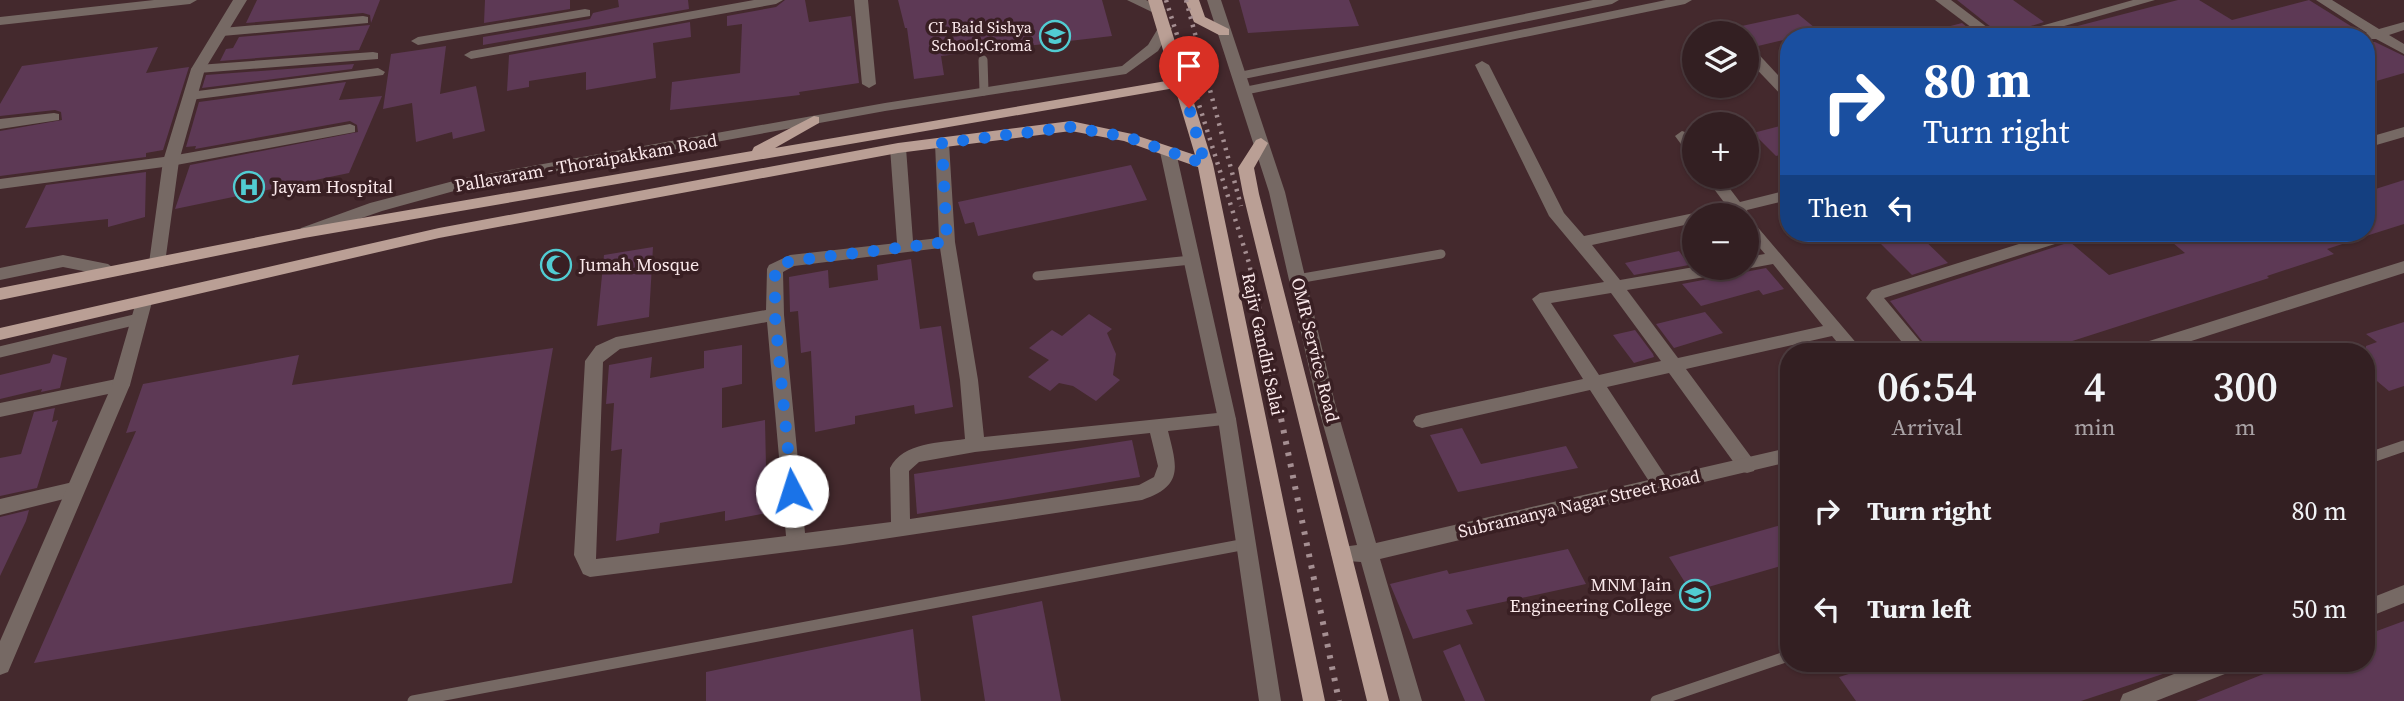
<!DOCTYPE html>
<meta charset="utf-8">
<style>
body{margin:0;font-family:"Source Serif 4",serif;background:#3b272a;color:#f1f3f6;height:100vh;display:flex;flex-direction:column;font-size:26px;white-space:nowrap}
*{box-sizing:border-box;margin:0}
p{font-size:23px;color:#a9a2a5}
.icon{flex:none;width:38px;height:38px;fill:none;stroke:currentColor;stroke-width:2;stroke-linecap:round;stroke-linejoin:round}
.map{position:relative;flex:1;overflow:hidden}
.drawer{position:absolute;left:1780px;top:343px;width:595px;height:329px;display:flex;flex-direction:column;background:#331f22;border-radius:28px;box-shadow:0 2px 5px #0004,0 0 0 2px #4e3d40}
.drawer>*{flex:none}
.banner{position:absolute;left:1780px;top:28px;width:595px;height:214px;border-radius:28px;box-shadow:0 2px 5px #0004,0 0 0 2px #4e3d40;background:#1a4fa0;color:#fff;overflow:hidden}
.buttons{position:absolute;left:1682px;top:21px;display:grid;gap:14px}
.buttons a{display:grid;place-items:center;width:77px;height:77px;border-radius:50%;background:#331f22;box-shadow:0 2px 5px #0004,0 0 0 2px #4e3d40;font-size:35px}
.pin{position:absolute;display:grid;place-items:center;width:60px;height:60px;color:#fff;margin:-72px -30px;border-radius:50% 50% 50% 0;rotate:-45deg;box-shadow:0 0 7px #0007}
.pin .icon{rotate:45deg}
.me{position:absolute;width:77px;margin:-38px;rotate:355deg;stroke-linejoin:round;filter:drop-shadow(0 0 5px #0008)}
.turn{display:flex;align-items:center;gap:24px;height:147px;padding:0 28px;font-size:32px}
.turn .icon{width:91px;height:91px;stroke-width:2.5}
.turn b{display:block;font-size:49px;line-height:60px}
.then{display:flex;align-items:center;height:66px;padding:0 28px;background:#0003;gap:14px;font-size:26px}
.eta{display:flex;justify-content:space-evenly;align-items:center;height:119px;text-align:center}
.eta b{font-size:42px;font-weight:600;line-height:49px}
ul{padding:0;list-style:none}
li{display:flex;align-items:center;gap:21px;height:98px;padding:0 28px}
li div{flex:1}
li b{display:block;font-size:26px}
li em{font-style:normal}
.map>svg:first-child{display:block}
</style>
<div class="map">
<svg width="2404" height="701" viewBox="0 0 2404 701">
<rect width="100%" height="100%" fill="#44292d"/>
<!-- building -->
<g fill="#5d3955">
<path d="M257,0H380L371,23L370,15L363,13L246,23Z"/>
<path d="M485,0H570V9L484,23Z"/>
<path d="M618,0H688L689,9L483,45V37L590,19L593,13L619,7Z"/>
<path d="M785,0H805L809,22L851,16L859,83L799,92L800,95L670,110L672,82L740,73L742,24L727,26V16L776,7Z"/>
<path d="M898,0H1102L1112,36L941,56L944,75L914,79L907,28H905Z"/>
<path d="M1239,0H1349L1359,26L1248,33Z"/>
<path d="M1957,0H2013L2044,22L2001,35Z"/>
<path d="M2178,0H2199L2232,20L2309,0L2362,33L2361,37H2184L2179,34L2168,37H2036L2056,31L2062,35V30Z"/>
<path d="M1798,14L1826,37H1788V39L1758,46L1737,27Z"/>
<path d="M690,22L691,37L653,43L656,78L586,90V72L529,81V87L507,91L509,55Z"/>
<path d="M1962,23L1979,37H1940L1939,29Z"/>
<path d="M370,25L359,50L220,61L226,49L233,48L239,37Z"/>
<path d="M2366,42H2375L2404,56V73L2366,84Z"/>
<path d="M446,46L440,94L476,86L485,131L453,139L452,132L416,142L412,103L383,109L391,54Z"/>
<path d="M158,47L146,73L189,67L163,150L146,153V157L0,176V131L62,120L61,112L55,110L0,116V104L22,66Z"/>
<path d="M354,64L352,69L202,88L206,75Z"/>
<path d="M346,82L339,100L382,96L349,173L175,209L190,165L358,132L357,125L350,121L195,149L196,146L186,147L199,102Z"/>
<path d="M1788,124V153L1776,156L1753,133Z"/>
<path d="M1131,165L1147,200L978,236L974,222L965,224L958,202Z"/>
<path d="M146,172L145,217L108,227V219L25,228L46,185Z"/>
<path d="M2404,180V224L2366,236V192Z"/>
<path d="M1870,233H1917L1948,263L1912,275Z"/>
<path d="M2161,233H2363L2364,237L2327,249L2334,254L2267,276L2269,278L2038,352L2033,348L2021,352H1931L1890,301L2070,242L2109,275L2185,253Z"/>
<path d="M653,247L649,317L597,326L604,255Z"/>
<path d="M1679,251L1689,265L1634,275L1625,263Z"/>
<path d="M911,259L920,329L941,326L953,407L915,414L914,405L855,416V424L815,432L811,351L801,353L798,311L790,312L789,277L828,270L829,288L878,280L877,265Z"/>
<path d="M1766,268L1784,289L1763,295L1759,290L1701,306L1682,284Z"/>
<path d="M1705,312L1723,333L1674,348L1656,324Z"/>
<path d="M1089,314L1112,329L1107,333L1116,354L1113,375L1120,380L1096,401L1073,386L1059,383L1050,391L1028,377L1049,360L1029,348L1052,330L1062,336Z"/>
<path d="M2404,322V386L2389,391L2366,372V346L2377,342L2366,334Z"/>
<path d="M1635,330L1653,354L1654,357L1634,363L1613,335Z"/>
<path d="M742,345V384L722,388V428L765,420L767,513L725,521V511L660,523L659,533L616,541L622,449L611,451L614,403L606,404L609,365L652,357L650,378L704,368V351Z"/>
<path d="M553,348L512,583L34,663L136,431L126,433L143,384L299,355L292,385Z"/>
<path d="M53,354L67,358L60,388L41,392L42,389L0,399V375L50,363Z"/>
<path d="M55,408L52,422L58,420L37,488L0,496V458L21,454L34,412Z"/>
<path d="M1462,428L1481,464L1566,446L1578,468L1458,492L1430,435Z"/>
<path d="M1132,440L1140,477L917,514L914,474Z"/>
<path d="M29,510L26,521L0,576V517Z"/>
<path d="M1788,523V564L1691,592L1669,557Z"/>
<path d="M1568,549L1586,584L1466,610L1473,624L1413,639L1390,584L1447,570L1449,574Z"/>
<path d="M1042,601L1061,701H985L972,616Z"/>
<path d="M2404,621V701H2196L2291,663H2366V635Z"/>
<path d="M913,629L921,701H706V672Z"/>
<path d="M1460,644L1485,701H1465L1443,651Z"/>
<path d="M1884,663H2184V667L2081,701H1856L1839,677Z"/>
</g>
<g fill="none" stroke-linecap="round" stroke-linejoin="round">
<!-- service-far1 -->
<g stroke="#766964" stroke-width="9">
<path d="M983,60L984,91"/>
<path d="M1037,276L1191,260"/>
<path d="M1297,279L1441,254"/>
</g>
<!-- service -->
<g stroke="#766964" stroke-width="11">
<path d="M0,352L138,319"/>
<path d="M2366,459L2404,446"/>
<path d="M413,701L1246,544"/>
<path d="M1656,701L1788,656"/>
</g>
<!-- minor -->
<g fill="#766964" fill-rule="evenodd">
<path d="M154,0H197L190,4L0,25V17Z"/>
<path d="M754,0H783L776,4L471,59L464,55L471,51Z"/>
<path d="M854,0H868L876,84L869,88L862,84Z"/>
<path d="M1593,0H1619L1612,4L1239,80L1232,76L1239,72Z"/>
<path d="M1666,0H1692L1685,4L1244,95L1237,91L1244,87Z"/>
<path d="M1935,0H1951L2000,37H1984Z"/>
<path d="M2133,0H2155L2026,37H2002Z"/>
<path d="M2316,0H2332L2379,29L2404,22V30L2389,35L2404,44V54L2376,39H2366L2363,36L2367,33Z"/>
<path d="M585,9L590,10V16L418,45L411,41L418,37Z"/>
<path d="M363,16L368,17V23L222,36L215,32L222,28Z"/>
<path d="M1723,21L1738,33H1724L1716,25Z"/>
<path d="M1746,45L1751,46L1788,86V98L1783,97L1746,58Z"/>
<path d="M373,52L378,53V59L198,73L191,69L198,65Z"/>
<path d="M1482,61L1489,65L1564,213L1584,236L1694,213L1700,214L1694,215V223L1592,245L1620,280L1694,267L1731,268L1723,274L1627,290L1678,358L1823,326L1773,264L1746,269L1743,268H1746V257L1765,254L1746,232V215H1700L1702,211L1726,205L1705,177H1721L1740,202L1788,190V200L1747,210L1749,217L1864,352H1845L1832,336L1686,369L1754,461L1756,466L1754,471L1747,473L1740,471L1669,373L1607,387L1671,484L1668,489L1661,492L1654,489L1590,390L1422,428L1416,426L1413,421L1416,416L1422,414L1583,379L1532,299L1540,293L1604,282L1549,216L1475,65ZM1611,293L1661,361L1599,375L1551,303Z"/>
<path d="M378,68L385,72L383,75L190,100L183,96L190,92Z"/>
<path d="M54,113L59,114V120L0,129V119Z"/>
<path d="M350,124L355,126V132L171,166L0,189V179L171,156Z"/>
<path d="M2404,127V137L2366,148V138Z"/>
<path d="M1682,131C1695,135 1694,146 1694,157L1689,155L1675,136Z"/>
<path d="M942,138L949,143L955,242L978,380L984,437L1227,412L1233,414L1236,419L1233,424L1168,431C1177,467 1184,486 1142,500L843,545L590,577L583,574L574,555L585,361L596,346L616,337L766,310L767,269L769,265L790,255L897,243L890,148L893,145H903L906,148L913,241L939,238L935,143ZM940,248L960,380L965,439C940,443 903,442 890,468L891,522L805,533L784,315L783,272L794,266ZM767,322L786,536L596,559L603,362L620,349ZM1150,433L1158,466L1154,477L1139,485L910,519L909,471L919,462L975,452Z"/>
<path d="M2054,233H2079L2077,237L1884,298L1929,352H1910L1866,298L1872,290Z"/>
<path d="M121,378L127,380L130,385L127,390L0,417V403Z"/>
<path d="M73,482L80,485L83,490L80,495L0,515V499Z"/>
<path d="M2404,585V603L2366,618V600Z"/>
<path d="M2202,663H2238L2235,670L2156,701H2120L2123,694Z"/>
</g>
<!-- tertiary -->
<g fill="#766964" fill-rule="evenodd">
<path d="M233,0H247L205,69L179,161L165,263L163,267H151L149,263L163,161L191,69Z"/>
<path d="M1127,0H1146L1166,10L1159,14L1154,13Z"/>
<path d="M1207,0H1221L1285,192L1335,403L1376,543L1788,448V462L1380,559L1422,701H1400L1361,562L1334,560L1331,554L1334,548L1357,545L1317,403L1269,192Z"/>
<path d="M1165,24L1172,28L1158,51L1126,74L885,111L465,188L382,211L307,237L299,232L301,228L370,203L465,178L885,103L1122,66L1148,45L1160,25Z"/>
<path d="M1168,147L1176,152L1236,419L1281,701H1259L1218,419L1160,152Z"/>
<path d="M63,255L108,264L116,270L108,276L63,267L0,280V268Z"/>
<path d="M2404,261V273L2157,352H2127L2130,347Z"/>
<path d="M144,296L152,302L130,385L11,665L8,672L0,675V641L112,385L136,302Z"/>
</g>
<!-- primary -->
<g fill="#ba9f95" fill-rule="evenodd">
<path d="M1148,0H1162L1213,164L1325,701H1303L1198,167L1124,141L1071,131L898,153L439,238L0,340V328L439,228L898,143L1071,121L1132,134L1195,155L1175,88L304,238L0,300V288L304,228L752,151L754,147L814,116L819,117V123L775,148L1172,80Z"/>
<path d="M1185,0H1199L1205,17L1229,29V35H1219L1194,22Z"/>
<path d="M1261,138L1268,143L1254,168L1259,194L1389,701H1367L1243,194L1238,168L1256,140Z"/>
</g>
<!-- rail-far1 -->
<g stroke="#a58f92" stroke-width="4.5" stroke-dasharray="2.5 6" stroke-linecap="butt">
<path d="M1166,0L1249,263L1258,308"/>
<path d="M1186,0L1241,206"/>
</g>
<!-- rail -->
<path stroke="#a58f92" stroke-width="6" stroke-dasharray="3.5 8" stroke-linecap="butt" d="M1258,306L1339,701"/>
</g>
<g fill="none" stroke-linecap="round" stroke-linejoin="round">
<!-- route -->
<path stroke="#1a73e8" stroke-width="12" stroke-dasharray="0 21.6" d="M792,491L775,316V269L790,261L947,242L942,143L1071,127L1127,137L1205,164L1189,108"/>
</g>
<!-- icons -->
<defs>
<g id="school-ring" transform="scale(1.575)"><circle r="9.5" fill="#391f23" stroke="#51ccd2" stroke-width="1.5"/><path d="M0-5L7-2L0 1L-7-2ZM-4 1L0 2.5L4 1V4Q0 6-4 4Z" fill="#51ccd2"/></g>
<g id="hospital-ring" transform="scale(1.575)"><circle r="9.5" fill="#391f23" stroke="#51ccd2" stroke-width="1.5"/><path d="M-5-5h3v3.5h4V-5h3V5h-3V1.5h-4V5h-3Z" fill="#51ccd2"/></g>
<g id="mosque-ring" transform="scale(1.575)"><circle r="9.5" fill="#391f23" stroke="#51ccd2" stroke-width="1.5"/><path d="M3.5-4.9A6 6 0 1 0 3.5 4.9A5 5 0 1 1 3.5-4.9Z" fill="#51ccd2"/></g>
<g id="university-ring" transform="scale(1.575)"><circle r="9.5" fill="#391f23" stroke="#51ccd2" stroke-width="1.5"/><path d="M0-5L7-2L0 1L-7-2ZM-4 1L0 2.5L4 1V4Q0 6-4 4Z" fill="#51ccd2"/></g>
</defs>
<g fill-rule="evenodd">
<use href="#school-ring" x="1055" y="36"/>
<use href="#hospital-ring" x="249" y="187"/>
<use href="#mosque-ring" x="556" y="265"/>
<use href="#university-ring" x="1695" y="595"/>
</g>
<g text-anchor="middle" stroke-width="7" stroke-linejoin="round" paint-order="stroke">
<!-- far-poi labels -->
<g font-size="16" fill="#fbe9eb" stroke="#391f23" text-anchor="end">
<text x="1032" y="33">CL Baid Sishya<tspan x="1032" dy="18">School;Cromā</tspan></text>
</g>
<!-- street labels -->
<g font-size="18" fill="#fbe9eb" stroke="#391f23">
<text transform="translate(586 163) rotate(-10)" y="6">Pallavaram - Thoraipakkam Road</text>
<text transform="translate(1263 344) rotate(78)" y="6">Rajiv Gandhi Salai</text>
<text transform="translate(1315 350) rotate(76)" y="6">OMR Service Road</text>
<text transform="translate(1579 504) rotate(-13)" y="6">Subramanya Nagar Street Road</text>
</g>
<!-- poi labels -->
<g font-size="18" fill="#fbe9eb" stroke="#391f23" text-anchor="start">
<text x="272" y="193">Jayam Hospital</text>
<text x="579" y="271">Jumah Mosque</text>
<text x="1672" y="591" text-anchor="end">MNM Jain<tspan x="1672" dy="21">Engineering College</tspan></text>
</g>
</g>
</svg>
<div class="buttons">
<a><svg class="icon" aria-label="layers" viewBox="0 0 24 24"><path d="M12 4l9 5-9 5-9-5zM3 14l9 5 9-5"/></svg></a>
<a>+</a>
<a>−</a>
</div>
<div class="pin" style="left:1189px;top:108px;background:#d93025"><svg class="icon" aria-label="arrive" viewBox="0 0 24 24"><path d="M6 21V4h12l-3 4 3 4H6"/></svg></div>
<svg class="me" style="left:792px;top:491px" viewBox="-20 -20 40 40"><circle r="19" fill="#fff"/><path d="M0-13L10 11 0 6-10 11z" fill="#1a73e8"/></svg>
<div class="banner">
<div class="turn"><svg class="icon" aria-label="right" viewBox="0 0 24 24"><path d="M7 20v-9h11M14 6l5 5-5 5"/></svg><div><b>80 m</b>Turn right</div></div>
<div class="then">Then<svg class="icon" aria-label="left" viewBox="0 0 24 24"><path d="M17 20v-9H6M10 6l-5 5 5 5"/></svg></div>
</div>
<section class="drawer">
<div class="eta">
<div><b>06:54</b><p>Arrival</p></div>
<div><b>4</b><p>min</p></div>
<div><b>300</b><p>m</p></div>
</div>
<ul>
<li><svg class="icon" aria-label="right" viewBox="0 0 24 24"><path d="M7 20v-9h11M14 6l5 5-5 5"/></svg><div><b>Turn right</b></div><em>80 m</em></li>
<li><svg class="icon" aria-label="left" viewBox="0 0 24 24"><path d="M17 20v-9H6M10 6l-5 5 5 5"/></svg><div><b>Turn left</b></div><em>50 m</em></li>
</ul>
</section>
</div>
